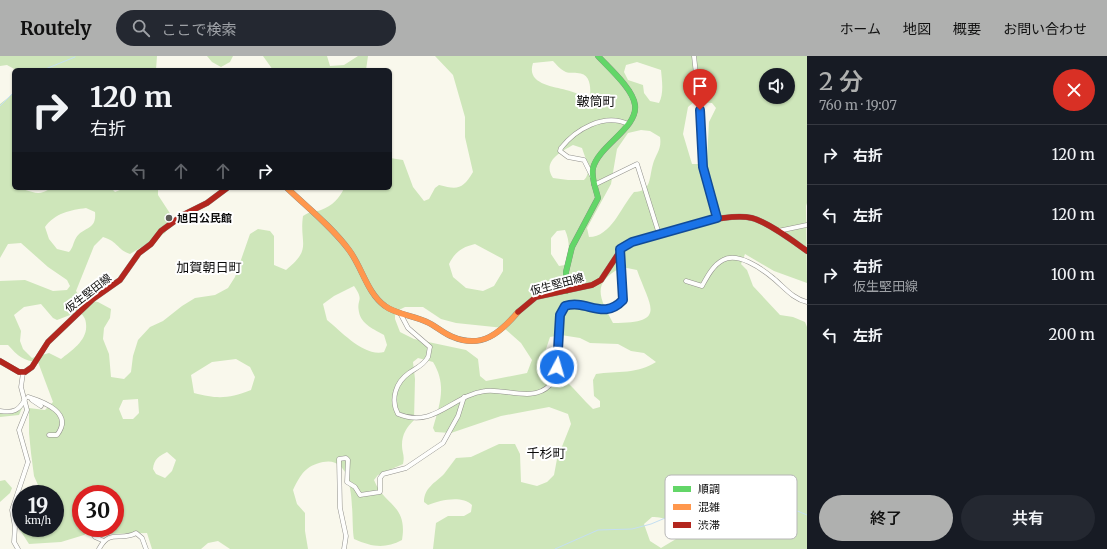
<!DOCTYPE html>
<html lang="ja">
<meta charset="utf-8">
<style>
body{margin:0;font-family:Merriweather,"Noto Sans JP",serif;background:#242831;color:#f1f3f6;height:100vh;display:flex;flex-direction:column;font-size:15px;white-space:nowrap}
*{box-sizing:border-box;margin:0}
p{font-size:13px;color:#9ea1a6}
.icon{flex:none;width:22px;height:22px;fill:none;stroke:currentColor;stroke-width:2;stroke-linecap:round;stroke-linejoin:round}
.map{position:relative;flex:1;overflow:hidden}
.sheet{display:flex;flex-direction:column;background:#171b24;width:300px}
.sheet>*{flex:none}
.top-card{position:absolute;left:12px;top:12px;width:380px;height:122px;border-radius:6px;box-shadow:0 1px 3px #0004;background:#171b24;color:#f1f3f6;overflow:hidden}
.fabs{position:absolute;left:759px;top:12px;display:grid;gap:8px}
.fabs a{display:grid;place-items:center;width:36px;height:36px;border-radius:50%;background:#171b24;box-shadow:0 1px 3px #0004;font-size:20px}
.speed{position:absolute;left:12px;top:429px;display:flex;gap:8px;font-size:20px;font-weight:700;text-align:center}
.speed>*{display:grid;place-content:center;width:52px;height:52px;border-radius:50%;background:#171b24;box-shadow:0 1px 3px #0004;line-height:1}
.speed small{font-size:10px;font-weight:400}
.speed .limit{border:6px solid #d22;background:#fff;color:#111}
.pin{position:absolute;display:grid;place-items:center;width:34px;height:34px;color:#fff;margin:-41px -17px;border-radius:50% 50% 50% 0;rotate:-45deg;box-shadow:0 0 4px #0007}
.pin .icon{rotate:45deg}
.me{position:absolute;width:44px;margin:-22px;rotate:6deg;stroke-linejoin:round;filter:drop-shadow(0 0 3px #0008)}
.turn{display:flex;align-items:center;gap:14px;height:84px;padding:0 12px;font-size:18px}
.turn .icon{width:52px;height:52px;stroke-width:2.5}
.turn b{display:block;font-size:28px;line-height:34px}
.lanes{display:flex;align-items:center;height:38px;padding:0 12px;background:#0003;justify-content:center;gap:20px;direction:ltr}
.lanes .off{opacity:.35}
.round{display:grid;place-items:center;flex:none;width:42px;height:42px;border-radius:21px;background:#242831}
.head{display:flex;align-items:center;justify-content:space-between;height:68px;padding:0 12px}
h1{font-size:24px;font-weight:600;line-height:30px;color:#afb0af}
.cta{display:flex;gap:8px;margin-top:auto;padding:8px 12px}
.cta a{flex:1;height:46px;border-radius:24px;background:#afb0af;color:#111;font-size:16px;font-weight:600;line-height:46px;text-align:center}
.cta a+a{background:#242831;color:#f1f3f6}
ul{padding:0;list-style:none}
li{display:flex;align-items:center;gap:12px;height:60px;padding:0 12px;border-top:1px solid #363941}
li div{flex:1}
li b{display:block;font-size:15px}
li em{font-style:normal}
header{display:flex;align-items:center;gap:24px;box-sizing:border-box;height:56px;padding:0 20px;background:#afb0af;color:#111}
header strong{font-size:19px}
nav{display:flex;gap:22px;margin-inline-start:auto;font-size:14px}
.search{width:280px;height:36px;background:#242831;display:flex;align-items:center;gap:10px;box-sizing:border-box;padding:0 14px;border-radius:22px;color:#9ea1a6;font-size:15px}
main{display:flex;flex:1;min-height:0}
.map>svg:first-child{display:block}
</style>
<header>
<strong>Routely</strong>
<div class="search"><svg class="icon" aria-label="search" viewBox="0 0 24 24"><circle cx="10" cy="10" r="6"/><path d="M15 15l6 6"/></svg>ここで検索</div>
<nav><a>ホーム</a><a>地図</a><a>概要</a><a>お問い合わせ</a></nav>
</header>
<main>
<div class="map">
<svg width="807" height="493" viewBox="0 0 807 493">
<rect width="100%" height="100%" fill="#f9f8ec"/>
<!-- forest -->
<g fill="#cee6ba" fill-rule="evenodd">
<path d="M0,0H157L156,14H16L7,9L0,10Z"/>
<path d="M207,0H233L230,6L221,11L212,6Z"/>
<path d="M263,0H327L330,10L344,9L358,0H368L366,14H273Z"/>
<path d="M435,0H807V147L806,150L807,227L774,215L745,198L741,208L747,214L753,230L780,259L793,261L805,266L807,271V493H433L436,467L448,460H464L471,456L472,449C462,439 440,444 428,449L424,446C424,432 435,427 444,418C448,413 452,407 456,402L471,401L499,388H515L520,398L521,426L537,430L547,426L554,419L557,403L571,368L568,358L549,351L501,360L451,377L435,376L433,372C440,347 447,329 433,306L418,302L413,306L415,323L414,364C407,371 402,378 402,389C402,397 405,399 403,408L378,419L374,424C384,450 408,448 402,484C385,493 372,491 354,483C350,463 359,399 323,406C305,410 301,418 293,434L297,448L305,457V475L308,493H230L218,485L208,487L201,493H152L147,477L110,478L98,472H115V438H81V472H94L84,479L61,486L29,488L18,471L21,467V472H55V438H36L38,429L34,420L31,397L29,377V352L45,354L53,346L38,306C23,305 18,300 8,289H0V225L25,224L53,235L67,234L70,230L67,224L48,211L21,187L8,188L0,202V48L14,37V106L12,110L14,132C29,132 36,143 51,132H111L115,136L125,132H158V139L173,162L165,177L130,198C116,193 119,186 103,181L94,190L76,235L81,243L98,246L111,253L110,262L104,272L103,283L109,298L111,321L124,323L131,316L133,300L138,284L150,271L163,265L182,250L195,242L215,239L228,232L235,221L250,178L258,173L270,175L274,180V209L286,214C313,192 299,188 303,160C310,155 315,156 321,154C332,150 340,142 344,132H390V102L403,104L413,131L424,145L429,143L435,132L439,129C458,134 463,133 473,116L465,81V61L453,19ZM553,5C556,8 560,13 564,15C569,18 572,16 577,17C590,17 591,30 590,40C582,40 574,36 566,34C552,30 526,28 533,7ZM637,6L661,14C662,25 664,37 659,47L650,45L644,37L643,29L628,24L624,16L626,9ZM766,19H788V41H766ZM694,46L712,47L716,52L709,66L707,103L699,108H692L683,78L688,51ZM641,74L650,75L660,81C662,93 656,98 653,108C649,121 652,136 634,136C621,151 611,181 589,181L587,172L611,128L617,93L628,77ZM573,89L582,92C585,102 593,115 584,124H568L553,122C542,106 560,96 573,89ZM86,152L95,156C97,175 83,170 76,182C73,187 73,192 69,196L57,193L49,183L45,171C55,157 71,154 86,152ZM565,174C570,185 570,198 565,209L559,210L551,198V182L557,175ZM475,188L503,203V215L494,230L483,235L466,232L453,221L449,208C455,196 462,191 475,188ZM622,211L637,214C650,251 668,267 613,267C599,241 591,227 622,211ZM354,230C365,246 356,242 359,256C361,268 375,274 384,279L387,289L384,296C364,301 342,276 327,264L323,248L334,240ZM41,248L53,262L57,264L78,256C83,258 86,263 86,268C88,284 72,294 61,303L49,297L32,302L23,293L20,285L21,275L14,259L24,251ZM405,251H423L441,263L456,267L504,272L521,287L532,304L527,317L486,325L480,320L478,303L466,294L414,283L400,276L395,263V256ZM561,279L580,282L590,287L618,288L631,295L644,297L656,306C638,318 617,315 596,318L593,324L594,340L600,345V351L593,353C583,344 576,334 566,325L556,326L545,322V296L550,281ZM236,303L250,311L255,321L251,334C228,343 217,343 194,337L191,319L212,306ZM138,343L139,357L133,363H123L119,353L123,344ZM167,396L176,404L172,415L165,422L156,418L153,413C154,403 159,400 167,396ZM652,461C667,461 678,467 676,483L661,492L650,485L644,468Z"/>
<path d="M23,350L19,359L0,361V355L9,357Z"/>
<path d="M5,424L12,432L10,437L0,446V425Z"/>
</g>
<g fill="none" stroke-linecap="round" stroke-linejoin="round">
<!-- stream -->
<g stroke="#c4dff2" stroke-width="1">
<path d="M43,14L75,1"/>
<path d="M0,50L14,36"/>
<path d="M555,493L598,474L632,473L651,468L670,460L700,443L730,446L743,445L754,454L761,456L774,450L783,449L807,459"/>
</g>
<!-- street casing -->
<g stroke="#92918c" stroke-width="5">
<g id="street">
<path d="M694,0L700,54L703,111L717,162"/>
<path d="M592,120L584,104L568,101L560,95L561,92C576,73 604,57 628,68"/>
<path d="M594,129L637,108L659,178"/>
<path d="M778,175L807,169"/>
<path d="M686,225L702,230C707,221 713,209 723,204C738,196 761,212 773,222C784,231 793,243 807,246"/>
<path d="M400,257L408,272L430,291C429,294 429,298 428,301C424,309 416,312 409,317C396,326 390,343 398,358C435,373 452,339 485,335C505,332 533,347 550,329C566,310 554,275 561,255L569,249C589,249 607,261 623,245L620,194"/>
<path d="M28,341C44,346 74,357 57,379H49"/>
<path d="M32,344L41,350"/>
<path d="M0,355C13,357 19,355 25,343"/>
<path d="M92,476L95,481L104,485"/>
<path d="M18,493L14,486L15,471L12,454L28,406L19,374L27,354L21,331L23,317"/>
<path d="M99,493C110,472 120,486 136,477L142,482L146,493"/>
<path d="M344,493L346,480L340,452L339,403L346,402L348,404L347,426L355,431L360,439L380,436V422L383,418L406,412L443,387L458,360L464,341"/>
</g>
</g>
<!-- fast casing -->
<g stroke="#888882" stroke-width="6">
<path id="fast" d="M566,235V216L572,191L598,142C596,133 591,122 593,112C599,89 638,72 635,49C633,33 609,12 598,0"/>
</g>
<!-- slow casing -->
<g stroke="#888882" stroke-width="6">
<path id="slow" d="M287,132C308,152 332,171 349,194C362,211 367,237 385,250C395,258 415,260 427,266C436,270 444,278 453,281C482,293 500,277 518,256"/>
</g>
<!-- jam casing -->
<g stroke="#888882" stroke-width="6">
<g id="jam">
<path d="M518,256L536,241L592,229L601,224L624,189C656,180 721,155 752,162C768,166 793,185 807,195"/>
<path d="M0,305L19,316H25L32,311L48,286L93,243L120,224L139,197L151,188L161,175L183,159L207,147L227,132"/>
</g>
</g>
<!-- street -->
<use href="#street" stroke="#fefefc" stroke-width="4"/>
<!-- fast -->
<use href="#fast" stroke="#63d668" stroke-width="5.5"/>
<!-- slow -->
<use href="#slow" stroke="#ff974d" stroke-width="5.5"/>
<!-- jam -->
<use href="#jam" stroke="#b3261e" stroke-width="5.5"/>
</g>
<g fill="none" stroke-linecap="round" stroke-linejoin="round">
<!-- route casing -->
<g stroke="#114b97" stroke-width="10">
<path id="route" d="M557,311L560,259L565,250C587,243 603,265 623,244L620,193L632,186L717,162L703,111L700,54"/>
</g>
<!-- route -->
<use href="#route" stroke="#1a73e8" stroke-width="7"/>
</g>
<!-- markers -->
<circle fill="#5e5d59" stroke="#fff" stroke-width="1.5" cx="169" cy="162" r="4"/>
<g text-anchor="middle" stroke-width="4" stroke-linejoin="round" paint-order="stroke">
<!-- poi labels -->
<g font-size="11" font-weight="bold" fill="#0a0a0a" stroke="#fff" text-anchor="start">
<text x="177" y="166">旭日公民館</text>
</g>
<!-- street labels -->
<g font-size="11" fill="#0a0a0a" stroke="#fff">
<text transform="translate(557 228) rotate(-15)" y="4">仮生堅田線</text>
<text transform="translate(88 237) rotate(-38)" y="4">仮生堅田線</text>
</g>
<!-- quarter labels -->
<g font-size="13" fill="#0a0a0a" stroke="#fff">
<text x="596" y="50">鞁筒町</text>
<text x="209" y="216">加賀朝日町</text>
<text x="546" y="402">千杉町</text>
</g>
</g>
<!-- legend -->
<rect x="665" y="419" width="132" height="64" rx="6" fill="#fff" stroke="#b6b6b6" stroke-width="1"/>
<rect x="673" y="430" width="18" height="6" fill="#63d668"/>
<rect x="673" y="448" width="18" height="6" fill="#ff974d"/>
<rect x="673" y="466" width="18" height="6" fill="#b3261e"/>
<g font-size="11" fill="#0a0a0a">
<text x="698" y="437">順調</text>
<text x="698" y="455">混雑</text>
<text x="698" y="473">渋滞</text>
</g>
</svg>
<div class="fabs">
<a><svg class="icon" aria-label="sound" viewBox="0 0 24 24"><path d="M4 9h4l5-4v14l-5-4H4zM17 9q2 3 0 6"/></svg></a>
</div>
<div class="speed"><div>19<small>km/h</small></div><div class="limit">30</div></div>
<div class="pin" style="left:700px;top:54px;background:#d93025"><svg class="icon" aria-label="arrive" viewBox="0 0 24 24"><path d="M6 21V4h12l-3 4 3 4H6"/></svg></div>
<svg class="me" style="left:557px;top:311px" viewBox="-20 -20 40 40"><circle r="17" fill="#1a73e8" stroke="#fff" stroke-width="3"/><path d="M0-11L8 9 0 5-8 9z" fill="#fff"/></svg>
<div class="top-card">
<div class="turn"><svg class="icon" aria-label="right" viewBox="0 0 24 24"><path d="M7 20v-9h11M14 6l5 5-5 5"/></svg><div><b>120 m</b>右折</div></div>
<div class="lanes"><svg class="icon off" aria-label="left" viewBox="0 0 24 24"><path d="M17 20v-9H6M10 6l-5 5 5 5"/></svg><svg class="icon off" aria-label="ahead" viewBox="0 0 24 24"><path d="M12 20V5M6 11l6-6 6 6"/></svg><svg class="icon off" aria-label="ahead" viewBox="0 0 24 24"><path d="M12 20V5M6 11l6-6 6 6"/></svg><svg class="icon" aria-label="right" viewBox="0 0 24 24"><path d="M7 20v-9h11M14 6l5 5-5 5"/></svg></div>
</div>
</div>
<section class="sheet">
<div class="head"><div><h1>2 分</h1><p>760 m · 19:07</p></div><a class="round" style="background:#d93025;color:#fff"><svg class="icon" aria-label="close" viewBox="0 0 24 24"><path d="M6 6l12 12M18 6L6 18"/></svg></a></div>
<ul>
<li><svg class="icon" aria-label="right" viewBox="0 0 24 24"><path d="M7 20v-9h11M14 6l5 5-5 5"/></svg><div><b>右折</b></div><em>120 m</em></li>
<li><svg class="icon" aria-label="left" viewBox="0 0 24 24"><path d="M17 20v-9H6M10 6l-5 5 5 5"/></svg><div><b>左折</b></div><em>120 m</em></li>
<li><svg class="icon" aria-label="right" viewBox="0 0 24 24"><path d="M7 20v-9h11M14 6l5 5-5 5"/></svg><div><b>右折</b><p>仮生堅田線</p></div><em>100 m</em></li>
<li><svg class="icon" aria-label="left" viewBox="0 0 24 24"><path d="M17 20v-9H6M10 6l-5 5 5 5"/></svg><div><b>左折</b></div><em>200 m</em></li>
</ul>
<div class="cta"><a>終了</a><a>共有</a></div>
</section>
</main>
